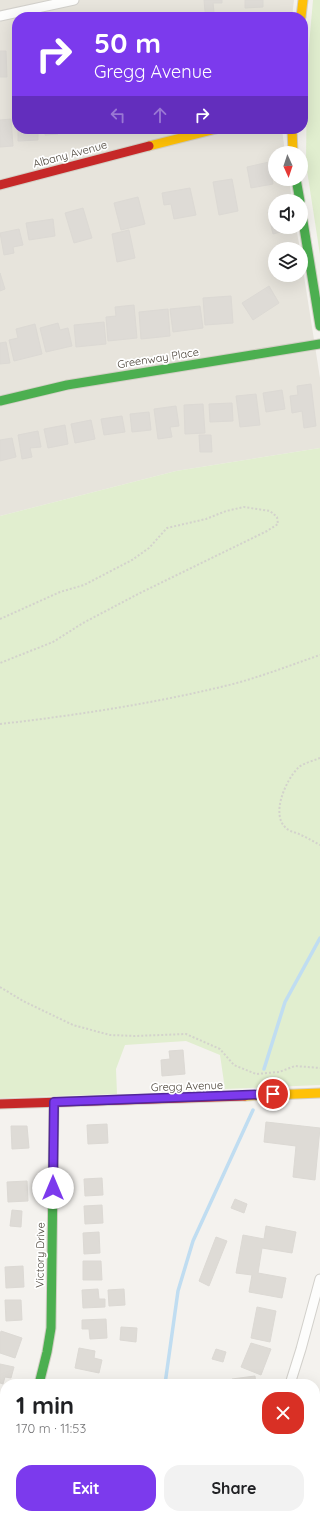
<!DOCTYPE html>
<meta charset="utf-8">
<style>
body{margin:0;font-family:Quicksand,sans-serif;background:#f2f2f2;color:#202124;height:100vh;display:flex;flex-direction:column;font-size:15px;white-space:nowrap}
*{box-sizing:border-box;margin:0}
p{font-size:13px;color:#757577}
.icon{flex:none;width:22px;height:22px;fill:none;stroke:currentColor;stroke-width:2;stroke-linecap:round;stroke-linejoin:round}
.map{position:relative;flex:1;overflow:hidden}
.panel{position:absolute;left:0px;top:1379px;width:320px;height:140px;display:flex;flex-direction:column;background:#fff;border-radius:16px 16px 0 0;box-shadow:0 4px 16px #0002}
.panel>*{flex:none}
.hud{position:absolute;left:12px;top:12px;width:296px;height:122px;border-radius:16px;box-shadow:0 4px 16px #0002;background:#7c3aed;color:#fff;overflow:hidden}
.needle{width:26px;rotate:177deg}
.controls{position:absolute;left:268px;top:146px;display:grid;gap:8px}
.controls a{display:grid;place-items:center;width:40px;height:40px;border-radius:50%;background:#fff;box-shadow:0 4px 16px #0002;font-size:20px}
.pin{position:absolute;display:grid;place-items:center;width:34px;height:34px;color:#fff;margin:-17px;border:2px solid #fff;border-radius:50%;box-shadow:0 1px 4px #0007}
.me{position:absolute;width:44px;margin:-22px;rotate:0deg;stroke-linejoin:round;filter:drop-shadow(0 0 3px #0008)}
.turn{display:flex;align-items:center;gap:14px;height:84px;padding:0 16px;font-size:18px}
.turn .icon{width:52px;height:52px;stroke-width:2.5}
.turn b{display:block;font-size:28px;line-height:34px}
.lanes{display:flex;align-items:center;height:38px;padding:0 16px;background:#0003;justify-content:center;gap:20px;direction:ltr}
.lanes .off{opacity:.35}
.round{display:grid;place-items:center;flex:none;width:42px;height:42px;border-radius:16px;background:#f2f2f2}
.overview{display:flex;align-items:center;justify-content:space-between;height:68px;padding:0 16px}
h1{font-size:24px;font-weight:800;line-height:30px}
.cta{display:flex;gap:8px;margin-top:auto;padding:8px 16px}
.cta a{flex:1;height:46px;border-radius:16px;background:#7c3aed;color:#fff;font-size:16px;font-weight:800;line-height:46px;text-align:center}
.cta a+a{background:#f2f2f2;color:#202124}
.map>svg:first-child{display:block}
</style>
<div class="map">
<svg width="320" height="1519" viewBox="0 0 320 1519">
<rect width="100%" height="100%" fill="#f4f2ee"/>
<!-- residential -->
<path fill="#e7e4dc" d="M0,0H294L292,17H17V129H282L285,153H275V179H289L292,201H275V227H296L300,249H275V275H301V257L320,378V448L176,471L0,516Z"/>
<!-- green -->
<g fill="#e1eecf">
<path d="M313,0H320V255L306,164L307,68Z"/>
<path d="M320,448V1085L225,1089L220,1055L186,1041L125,1045L116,1069L117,1094L0,1098V516L176,471Z"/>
</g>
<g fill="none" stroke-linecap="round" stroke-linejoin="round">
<!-- stream -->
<g stroke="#c0ddf1" stroke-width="3.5">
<path d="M264,1069L285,1002L320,938"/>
<path d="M165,1384L178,1291L193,1241L253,1110"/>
<path d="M139,1519L140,1514"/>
</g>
</g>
<!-- building -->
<g fill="#dedbd6" stroke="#dcd9d4">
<path d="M204,0H222V3H213L214,12H205Z"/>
<path d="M245,0H263V7L245,8Z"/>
<path d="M17,46V73H14L13,47Z"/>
<path d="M0,51H6L7,77H0Z"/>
<path d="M11,119L13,146L0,147V120Z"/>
<path d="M18,129H38V140L18,141Z"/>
<path d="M45,129H57L58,134L45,135Z"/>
<path d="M269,162L273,184L251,188L247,167Z"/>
<path d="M232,179L238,211L219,215L213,182Z"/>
<path d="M190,188L196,215L174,219L171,204L164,205L162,193Z"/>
<path d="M138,197L145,224L121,230L114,203Z"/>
<path d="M83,208L92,238L74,243L65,213Z"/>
<path d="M275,210V227H287L288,230L273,234L268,212Z"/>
<path d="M53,219L55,236L29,240L26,223Z"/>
<path d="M19,229L23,245L13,247L14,253L4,255L0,233Z"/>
<path d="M129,230L135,258L117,262L112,234Z"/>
<path d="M0,273L5,289L0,291Z"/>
<path d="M269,286L279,303L253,320L242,303Z"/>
<path d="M231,296L233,323L205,325L203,298Z"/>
<path d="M134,305L137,338L108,341L106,317L116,316L115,307Z"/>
<path d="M200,306L203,328L173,332L170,309Z"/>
<path d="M168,309L170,336L141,339L139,312Z"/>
<path d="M104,322L106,344L76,347L74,325Z"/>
<path d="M58,323L60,330L68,328L72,346L46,352L40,328Z"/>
<path d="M35,324L42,354L14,361L9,340L18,338L16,329Z"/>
<path d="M6,342L10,363L0,364V343Z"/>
<path d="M311,384L316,426L304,428L302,411L292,413L290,396L298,395L297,386Z"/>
<path d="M282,390L285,409L266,412L263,393Z"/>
<path d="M256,394L260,425L240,427L236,396Z"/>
<path d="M232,403L233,421L210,422L209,404Z"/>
<path d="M203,404L205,433L185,434L184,405Z"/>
<path d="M176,406L179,426L170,427L172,437L158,439L154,409Z"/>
<path d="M149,412L151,430L132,432L130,414Z"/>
<path d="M122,416L125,432L104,435L101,419Z"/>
<path d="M91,420L95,439L75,443L71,424Z"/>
<path d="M65,425L68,444L48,448L44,429Z"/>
<path d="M38,431L41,447L30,448L32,457L22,459L18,435Z"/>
<path d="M199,435H211L212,452H200Z"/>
<path d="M12,438L16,457L0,461V440Z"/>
<path d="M183,1050L185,1074L162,1076L161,1060L170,1059L169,1051Z"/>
<path d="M266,1122L320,1128L315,1180L293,1177L296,1146L264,1142Z"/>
<path d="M107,1124L108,1143L88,1144L87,1125Z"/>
<path d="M11,1126H27L29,1148L12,1149Z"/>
<path d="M102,1178L103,1195L85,1196L84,1179Z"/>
<path d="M27,1181L28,1201L8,1202L7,1182Z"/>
<path d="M235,1199L247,1204L244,1213L231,1208Z"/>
<path d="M102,1205L103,1223L85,1224L84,1206Z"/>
<path d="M12,1210L22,1211L21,1227L10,1226Z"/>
<path d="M266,1226L296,1232L292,1253L262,1248L258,1273L286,1278L282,1298L249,1292L252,1275L236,1273L243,1235L264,1239Z"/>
<path d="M99,1232L100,1253L84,1254L83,1233Z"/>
<path d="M216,1237L227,1241L209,1286L199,1281Z"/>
<path d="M83,1261H101L102,1280H83Z"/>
<path d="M23,1266L24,1287L6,1288L5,1267Z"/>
<path d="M98,1289L99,1299H105V1307L83,1308L82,1290Z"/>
<path d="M124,1289L125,1305L109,1306L108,1290Z"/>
<path d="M5,1300H21L22,1320L6,1321Z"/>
<path d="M257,1307L276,1311L270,1342L251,1338Z"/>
<path d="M106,1319L107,1338L90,1339L89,1329H82V1320Z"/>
<path d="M121,1327L137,1328L136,1342L120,1340Z"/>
<path d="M1,1331L22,1338L15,1358L0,1353V1335Z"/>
<path d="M251,1343L271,1349L261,1375L241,1367Z"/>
<path d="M79,1348L95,1351L94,1358L102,1360L99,1373L75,1368Z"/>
<path d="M216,1349L226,1352L223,1362L212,1359Z"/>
<path d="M0,1364L14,1367L11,1378L5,1377L3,1384L0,1383Z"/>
<path d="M255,1376L256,1384H233L232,1379Z"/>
<path d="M74,1380L91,1384H74Z"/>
<path d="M0,1399L5,1401L0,1415Z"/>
<path d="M320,1428V1443L315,1436V1432Z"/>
<path d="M315,1450L320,1452V1479L315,1477Z"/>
<path d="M315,1486L320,1488V1495L315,1508Z"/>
<path d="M0,1492H1L2,1509H0Z"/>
<path d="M176,1514H198L195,1519H182L176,1516Z"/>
<path d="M278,1514H298L306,1517V1519H276Z"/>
</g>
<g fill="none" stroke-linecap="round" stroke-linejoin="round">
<!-- street casing -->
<g stroke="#d2d0cb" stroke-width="11">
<g id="street">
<path d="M0,16L74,0"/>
<path d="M290,1384L301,1349L320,1279"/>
<path d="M0,1454H5"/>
<path d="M235,1519L237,1514"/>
</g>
</g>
<!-- fast casing -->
<g stroke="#d3cfc5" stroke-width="11">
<g id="fast">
<path d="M296,179L300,201"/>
<path d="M301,209L320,326"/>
<path d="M0,401L67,385L320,344"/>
<path d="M39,1384L47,1352L51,1328L54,1102"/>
</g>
</g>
<!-- slow casing -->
<g stroke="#d3cfc5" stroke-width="11">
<g id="slow">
<path d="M301,17L303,0"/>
<path d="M292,129L293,153"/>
<path d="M149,146L216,129"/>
<path d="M245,1096L320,1093"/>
</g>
</g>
<!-- jam casing -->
<g stroke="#d3cfc5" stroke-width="11">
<g id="jam">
<path d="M0,185L149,146"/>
<path d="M0,1104L245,1096"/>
</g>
</g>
<!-- path -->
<g stroke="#d3d2cc" stroke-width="2" stroke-dasharray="2 2" stroke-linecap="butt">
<path d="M0,619L60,592L84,585L132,560L149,548L167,528L206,519L226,511L244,507L270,511L277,517L278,524L267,531L140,593L83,623L53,642L0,663"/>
<path d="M0,724C79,715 157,703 233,684C263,676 291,665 320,655"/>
<path d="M320,758C313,761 303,763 298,768C286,780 271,813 285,827C289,832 296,832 301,835C308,838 314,842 320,845"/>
<path d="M0,987L23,1001L73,1025L110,1035L135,1036L186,1034L220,1049L234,1065L256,1074L279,1072L295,1066L320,1068"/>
</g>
<!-- street -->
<use href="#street" stroke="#fdfdfc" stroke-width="9"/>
<!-- fast -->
<use href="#fast" stroke="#4caf50" stroke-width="9"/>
<!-- slow -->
<use href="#slow" stroke="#ffc107" stroke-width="9"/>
<!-- jam -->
<use href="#jam" stroke="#c62828" stroke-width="9"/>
</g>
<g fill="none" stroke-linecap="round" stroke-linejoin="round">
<!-- route casing -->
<g stroke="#51269a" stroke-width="10">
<path id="route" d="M53,1188L54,1102L273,1094"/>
</g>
<!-- route -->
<use href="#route" stroke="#7c3aed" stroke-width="7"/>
</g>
<g text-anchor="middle" stroke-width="3.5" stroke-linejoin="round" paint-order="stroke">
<!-- street labels -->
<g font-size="11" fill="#4b4439" stroke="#fff">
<text transform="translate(70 154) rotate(-15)" y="4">Albany Avenue</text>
<text transform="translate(158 358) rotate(-9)" y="4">Greenway Place</text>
<text transform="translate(187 1086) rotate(-2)" y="4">Gregg Avenue</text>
<text transform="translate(40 1255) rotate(-89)" y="4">Victory Drive</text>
</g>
</g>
</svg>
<div class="controls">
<a><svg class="needle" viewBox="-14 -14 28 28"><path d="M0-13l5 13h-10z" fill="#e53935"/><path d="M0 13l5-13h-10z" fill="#757577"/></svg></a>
<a><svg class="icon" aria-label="sound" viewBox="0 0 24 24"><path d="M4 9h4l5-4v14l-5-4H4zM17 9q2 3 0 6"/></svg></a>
<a><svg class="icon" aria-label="layers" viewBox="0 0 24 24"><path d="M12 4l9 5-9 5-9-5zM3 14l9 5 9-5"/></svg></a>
</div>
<div class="pin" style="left:273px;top:1094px;background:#d93025"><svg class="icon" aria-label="arrive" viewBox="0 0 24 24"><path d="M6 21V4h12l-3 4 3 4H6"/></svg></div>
<svg class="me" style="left:53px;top:1188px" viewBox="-20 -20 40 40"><circle r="19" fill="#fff"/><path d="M0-13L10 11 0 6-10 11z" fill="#7c3aed"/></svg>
<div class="hud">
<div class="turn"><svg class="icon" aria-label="right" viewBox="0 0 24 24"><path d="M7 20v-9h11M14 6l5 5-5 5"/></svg><div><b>50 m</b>Gregg Avenue</div></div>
<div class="lanes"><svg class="icon off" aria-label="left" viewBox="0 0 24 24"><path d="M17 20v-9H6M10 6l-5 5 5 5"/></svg><svg class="icon off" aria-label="ahead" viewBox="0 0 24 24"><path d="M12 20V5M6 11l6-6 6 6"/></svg><svg class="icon" aria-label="right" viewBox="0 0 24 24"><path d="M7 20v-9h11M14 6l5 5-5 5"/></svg></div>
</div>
<section class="panel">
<div class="overview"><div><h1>1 min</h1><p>170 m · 11:53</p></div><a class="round" style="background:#d93025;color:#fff"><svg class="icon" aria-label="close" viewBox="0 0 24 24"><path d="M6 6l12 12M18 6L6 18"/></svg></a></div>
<div class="cta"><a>Exit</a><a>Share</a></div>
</section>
</div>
